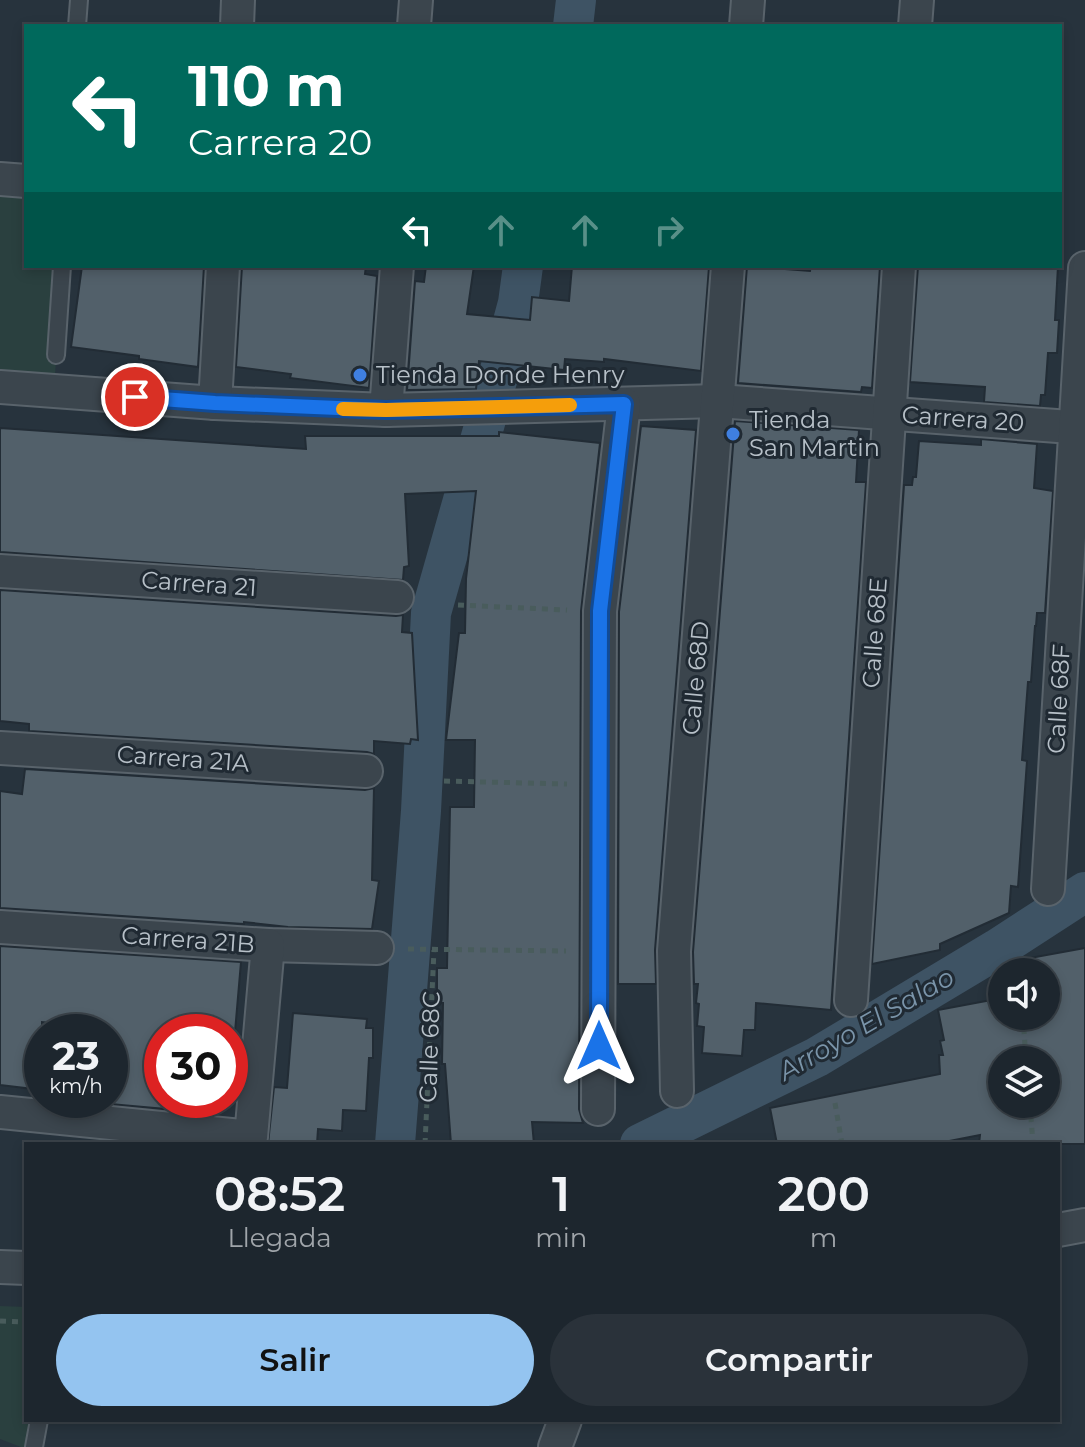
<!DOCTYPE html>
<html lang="es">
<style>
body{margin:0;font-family:Montserrat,sans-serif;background:#2a323a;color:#f1f3f6;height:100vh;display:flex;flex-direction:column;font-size:30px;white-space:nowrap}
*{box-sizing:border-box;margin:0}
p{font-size:26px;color:#a0a5aa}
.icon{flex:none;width:44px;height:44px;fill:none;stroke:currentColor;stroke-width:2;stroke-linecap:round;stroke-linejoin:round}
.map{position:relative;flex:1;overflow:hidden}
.panel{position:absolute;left:24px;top:1142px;width:1036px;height:280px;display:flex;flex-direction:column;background:#1d262e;border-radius:0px;box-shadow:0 4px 12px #0003,0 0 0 2px #3b434a}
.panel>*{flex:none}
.hud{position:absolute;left:24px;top:24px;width:1038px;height:244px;border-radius:0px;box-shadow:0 4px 12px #0003,0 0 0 2px #3b434a;background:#00695c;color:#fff;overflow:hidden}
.tools{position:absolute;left:988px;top:958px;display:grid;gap:16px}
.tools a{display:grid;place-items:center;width:72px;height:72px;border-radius:50%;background:#1d262e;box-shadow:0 4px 12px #0003,0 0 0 2px #3b434a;font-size:40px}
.speed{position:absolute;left:24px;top:1014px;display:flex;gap:16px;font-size:40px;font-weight:700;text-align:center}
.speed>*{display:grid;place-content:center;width:104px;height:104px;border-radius:50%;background:#1d262e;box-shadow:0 4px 12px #0003,0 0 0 2px #3b434a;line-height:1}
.speed small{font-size:20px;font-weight:400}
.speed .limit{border:12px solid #d22;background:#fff;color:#111}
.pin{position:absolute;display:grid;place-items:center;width:68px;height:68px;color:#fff;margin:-34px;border:4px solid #fff;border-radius:50%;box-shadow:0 2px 8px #0007}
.me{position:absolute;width:88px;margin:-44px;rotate:0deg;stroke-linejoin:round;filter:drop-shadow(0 0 6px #0008)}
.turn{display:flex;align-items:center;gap:28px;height:168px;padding:0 32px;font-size:36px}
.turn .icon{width:104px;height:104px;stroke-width:2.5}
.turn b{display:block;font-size:56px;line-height:68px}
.lanes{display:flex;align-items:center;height:76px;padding:0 32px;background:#0003;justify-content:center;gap:40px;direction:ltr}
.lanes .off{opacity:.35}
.eta{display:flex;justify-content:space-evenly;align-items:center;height:136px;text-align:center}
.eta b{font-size:48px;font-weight:600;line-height:56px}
.cta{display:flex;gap:16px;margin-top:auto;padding:16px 32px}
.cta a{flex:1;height:92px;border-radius:48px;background:#94c4f0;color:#111;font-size:32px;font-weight:600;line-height:92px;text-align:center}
.cta a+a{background:#2a323a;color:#f1f3f6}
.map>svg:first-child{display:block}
</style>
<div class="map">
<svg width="1085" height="1447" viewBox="0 0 1085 1447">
<rect width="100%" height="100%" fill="#27333d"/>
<!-- green -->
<g fill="#2a403f">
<path d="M0,179L26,181V266H62L54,391L0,387Z"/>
<path d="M0,1306L26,1307V1420H32L28,1447H21L0,1439Z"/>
</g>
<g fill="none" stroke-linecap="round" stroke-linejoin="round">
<!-- canal -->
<g stroke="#3e5364" stroke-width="40">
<path d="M573,26L576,0"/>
<path d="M395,1144L421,811L431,613L500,370L518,303L523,266"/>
<path d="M640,1144L817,1057L997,949L1085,892"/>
</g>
</g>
<!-- building -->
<g fill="#52606a" stroke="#222c35" stroke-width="2" fill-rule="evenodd">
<path d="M82,266H204L198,367L139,359V356L71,347Z"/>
<path d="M242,266H366L365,274L377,276L369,388L290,378L291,374L236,367Z"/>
<path d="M426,266H474L467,314L530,320L532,297L569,301L572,266L709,267L701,371L604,359V362L565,359L564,370L479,361L476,389L407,390L415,281L424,282Z"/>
<path d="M747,266L810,271L811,266H880L872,388L862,387L861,392L738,383Z"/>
<path d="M918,266H1058L1055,320H1059L1057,353H1048L1045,395H1041L1040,406L984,402L985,387L910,382Z"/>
<path d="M735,421L859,430L856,482H866L831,1010L756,1003L755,1030H744L742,1056L702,1053L704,1027L697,1026L699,1004L696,1003L698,984H694L693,952Z"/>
<path d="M641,426L696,430L655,950L656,984H618L619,612Z"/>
<path d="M0,428L306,449L305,436H499V432L600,443L581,611L579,1109L583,1123L532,1122L534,1144H451L445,1064H442L443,1003H437V968H447L450,807H474L475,740H446L459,633H465L466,579L476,491L405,494L409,566L404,567L403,580L0,552Z"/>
<path d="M981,439L1037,444L1034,488L1053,491L1045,613H1037L1036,626H1035L1031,682H1028L1022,760L1027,761L1018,887L1011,886L1009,913L940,944V950L872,964L904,485H912L913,477H916L919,441L981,445Z"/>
<path d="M0,590L396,616L403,615L402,632L412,633L418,740L411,739L410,744L374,741V754L367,752L29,731V724L0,721Z"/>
<path d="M25,769L365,790L374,788L372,880L379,881L372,929L288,927L244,922V924L0,908V791L22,794Z"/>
<path d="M0,946L241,962L235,1032H162V1100H167L166,1109L110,1104V1029L42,1022V1090L0,1085Z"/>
<path d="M1085,948V1144H979L980,1135L934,1144H777L770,1108L940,1074L939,1055H943L940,1041L944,1040L938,1010L1002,998V1016H1046V972H1033L1030,958ZM1002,1060H1046V1104H1002Z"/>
<path d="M293,1013L367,1019L366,1028H373V1058H369L366,1111L343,1110L342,1131L318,1129L317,1144H268L274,1087L287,1088Z"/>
</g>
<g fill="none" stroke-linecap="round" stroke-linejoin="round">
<!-- lane casing -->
<g stroke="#59636b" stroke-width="20">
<g id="lane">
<path d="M77,26L79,0"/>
<path d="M56,355L62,266"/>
<path d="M34,1447L39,1420"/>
</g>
</g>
<!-- street casing -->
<g stroke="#59636b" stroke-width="36">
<g id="street">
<path d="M237,26L238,0"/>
<path d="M414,26L416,0"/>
<path d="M746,26L748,0"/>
<path d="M915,26L917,0"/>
<path d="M0,179L26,181"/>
<path d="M0,387L215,403L386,410L718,401L1085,428"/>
<path d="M215,403L223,266"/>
<path d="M386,410L397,266"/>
<path d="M0,571L397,597"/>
<path d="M0,748L366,771"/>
<path d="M1048,889L1085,268"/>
<path d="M0,927L268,945L377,948"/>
<path d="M851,1000L899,266"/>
<path d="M677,1091L674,951L728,266"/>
<path d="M598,1109L600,611L624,404"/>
<path d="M0,1112L251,1137L268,945"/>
<path d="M1058,1230L1085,1225"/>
<path d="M0,1267L26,1268"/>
<path d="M555,1447L565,1420"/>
</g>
</g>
<!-- path -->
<g stroke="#495c5c" stroke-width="5" stroke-dasharray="6 6" stroke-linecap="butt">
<path d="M458,605L567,610"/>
<path d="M444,781L567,784"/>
<path d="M408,949L566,951"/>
<path d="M1023,1016L1026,1060"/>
<path d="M835,1103L842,1144"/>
<path d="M1030,1104L1033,1144"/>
<path d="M425,1144L434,950"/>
<path d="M0,1321L26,1322"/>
</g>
<!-- lane -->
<use href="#lane" stroke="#3b454d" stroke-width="16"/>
<!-- street -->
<use href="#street" stroke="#3b454d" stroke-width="32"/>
</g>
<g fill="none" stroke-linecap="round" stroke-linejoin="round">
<!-- route casing -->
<g stroke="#114b97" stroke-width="20">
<path id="route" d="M135,397L215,403L386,410L624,404L600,611L599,1046"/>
</g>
<!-- route -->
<use href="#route" stroke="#1a73e8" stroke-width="14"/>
<!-- slow -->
<path stroke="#f59e0b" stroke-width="14" d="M343,409L386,410L570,405"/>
</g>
<!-- markers -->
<g fill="#3f7fe0" stroke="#202a33" stroke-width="3">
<circle cx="360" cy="375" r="8"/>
<circle cx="733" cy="434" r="8"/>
</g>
<g text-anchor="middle" stroke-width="6" stroke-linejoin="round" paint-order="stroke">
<!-- poi labels -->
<g font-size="24" fill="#b7c0c8" stroke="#202a33" text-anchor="start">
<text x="376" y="383">Tienda Donde Henry</text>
<text x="749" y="428">Tienda<tspan x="749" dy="28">San Martin</tspan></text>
</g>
<!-- street labels -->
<g font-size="24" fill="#b7c0c8" stroke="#202a33">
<text transform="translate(963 419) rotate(4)" y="8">Carrera 20</text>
<text transform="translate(199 584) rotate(4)" y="8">Carrera 21</text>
<text transform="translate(875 633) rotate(-86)" y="8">Calle 68E</text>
<text transform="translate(696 678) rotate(-85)" y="8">Calle 68D</text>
<text transform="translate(1059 699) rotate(-87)" y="8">Calle 68F</text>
<text transform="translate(183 759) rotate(4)" y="8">Carrera 21A</text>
<text transform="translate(188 940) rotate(4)" y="8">Carrera 21B</text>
<text transform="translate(430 1047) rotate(-88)" y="8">Calle 68C</text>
</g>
<!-- water labels -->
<g font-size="26" font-style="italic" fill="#7a94a9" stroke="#202a33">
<text transform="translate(866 1024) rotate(-30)" y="9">Arroyo El Salao</text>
</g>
</g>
</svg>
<div class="tools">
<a><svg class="icon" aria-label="sound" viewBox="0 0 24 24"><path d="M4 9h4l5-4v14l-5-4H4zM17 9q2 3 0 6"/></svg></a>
<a><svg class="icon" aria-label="layers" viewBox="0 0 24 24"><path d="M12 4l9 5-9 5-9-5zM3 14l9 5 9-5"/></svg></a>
</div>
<div class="speed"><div>23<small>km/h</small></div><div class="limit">30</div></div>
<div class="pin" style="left:135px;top:397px;background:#d93025"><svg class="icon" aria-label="arrive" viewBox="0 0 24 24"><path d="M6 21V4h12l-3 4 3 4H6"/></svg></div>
<svg class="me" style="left:599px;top:1046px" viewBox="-20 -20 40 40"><path d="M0-17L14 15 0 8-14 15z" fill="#1a73e8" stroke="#fff" stroke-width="4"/></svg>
<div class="hud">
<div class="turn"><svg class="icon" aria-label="left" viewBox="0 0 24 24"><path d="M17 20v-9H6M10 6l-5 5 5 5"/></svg><div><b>110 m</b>Carrera 20</div></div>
<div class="lanes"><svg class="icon" aria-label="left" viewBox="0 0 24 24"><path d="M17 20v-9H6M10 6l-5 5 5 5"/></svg><svg class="icon off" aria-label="ahead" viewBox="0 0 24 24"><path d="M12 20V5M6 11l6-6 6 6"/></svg><svg class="icon off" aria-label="ahead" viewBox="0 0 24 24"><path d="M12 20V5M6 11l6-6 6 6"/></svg><svg class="icon off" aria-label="right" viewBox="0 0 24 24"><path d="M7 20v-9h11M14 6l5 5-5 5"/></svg></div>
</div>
<section class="panel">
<div class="eta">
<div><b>08:52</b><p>Llegada</p></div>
<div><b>1</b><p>min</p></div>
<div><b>200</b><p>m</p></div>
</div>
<div class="cta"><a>Salir</a><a>Compartir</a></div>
</section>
</div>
